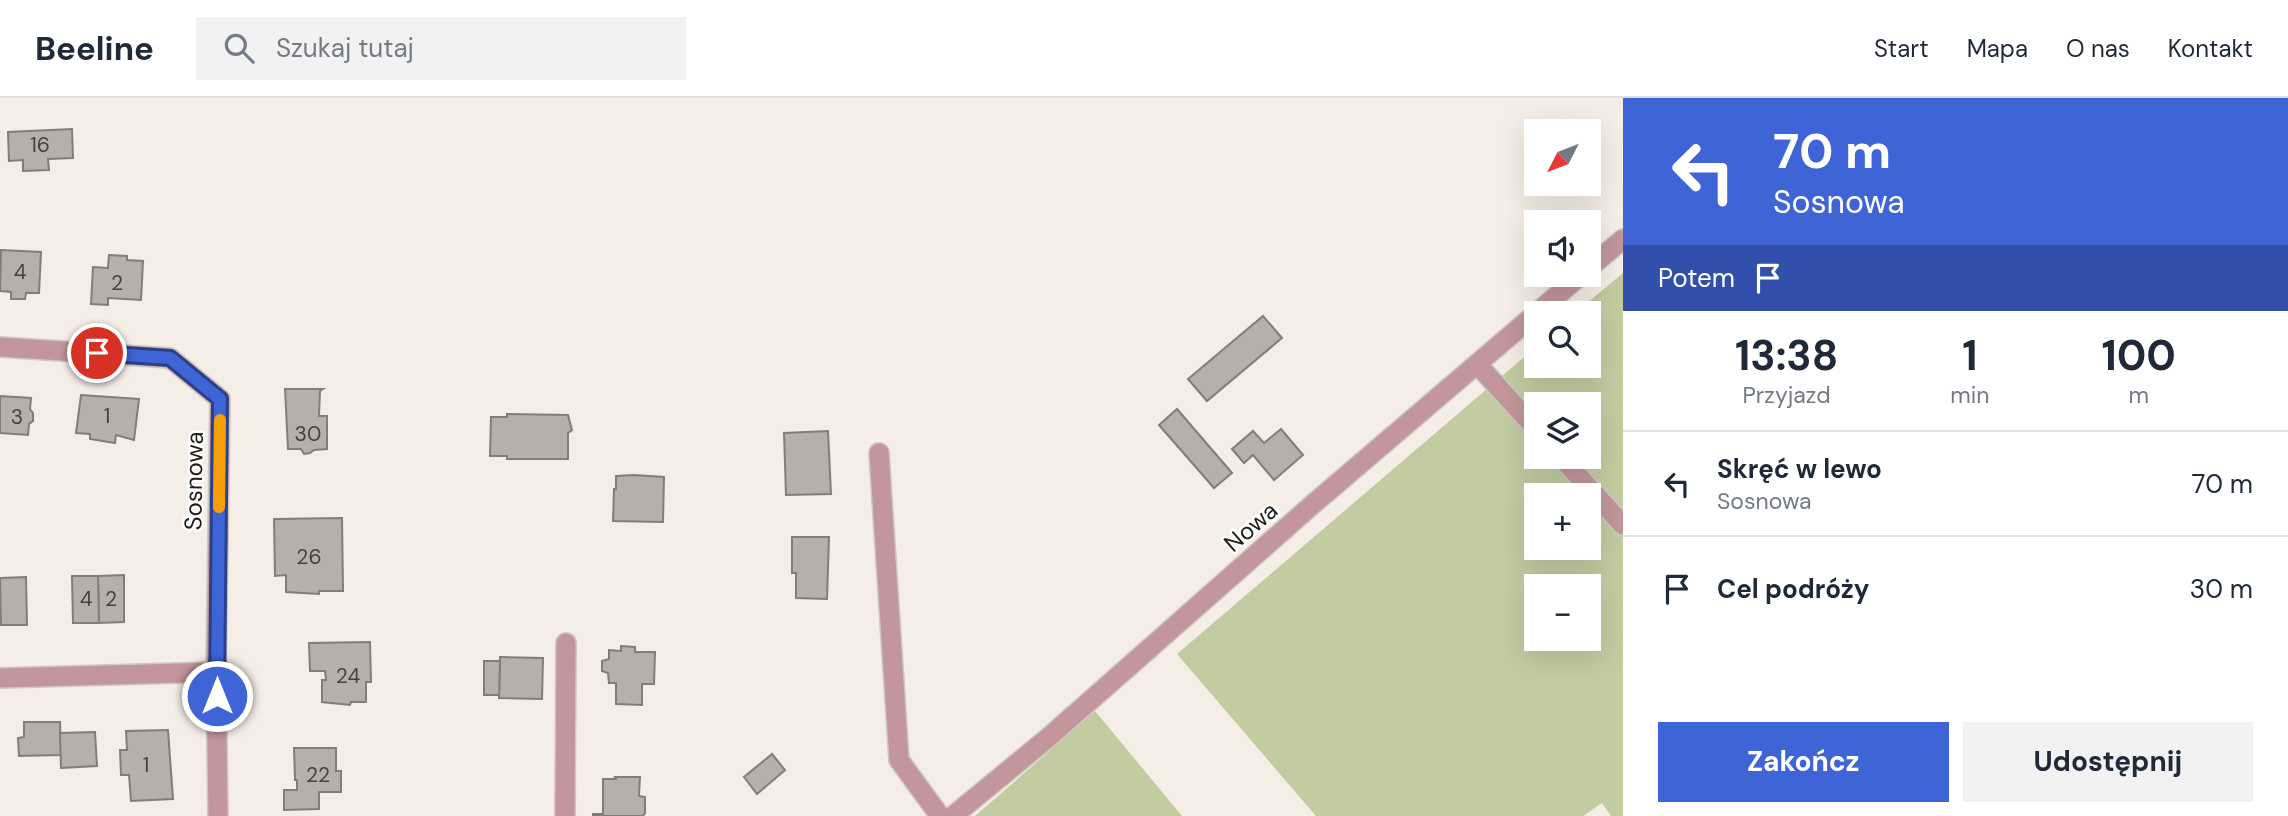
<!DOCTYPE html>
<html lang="pl">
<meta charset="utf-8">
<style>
body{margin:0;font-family:"DM Sans",sans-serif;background:#f2f2f3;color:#1f2937;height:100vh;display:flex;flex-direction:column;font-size:26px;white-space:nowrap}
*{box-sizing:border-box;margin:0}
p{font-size:23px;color:#747a83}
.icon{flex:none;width:38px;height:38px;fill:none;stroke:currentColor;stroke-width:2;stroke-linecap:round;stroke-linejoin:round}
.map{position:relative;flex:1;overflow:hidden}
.details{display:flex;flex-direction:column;background:#fff;width:665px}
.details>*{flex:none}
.guide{background:#3f64d6;color:#fff;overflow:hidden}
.needle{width:46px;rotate:228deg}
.fabs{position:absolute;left:1524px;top:21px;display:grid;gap:14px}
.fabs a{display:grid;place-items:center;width:77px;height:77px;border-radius:0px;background:#fff;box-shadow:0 7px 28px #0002;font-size:35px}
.pin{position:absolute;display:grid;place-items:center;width:60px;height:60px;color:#fff;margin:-30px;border:4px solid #fff;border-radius:50%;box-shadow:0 2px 7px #0007}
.me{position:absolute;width:77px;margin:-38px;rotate:0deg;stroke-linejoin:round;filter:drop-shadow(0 0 5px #0008)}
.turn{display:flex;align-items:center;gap:24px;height:147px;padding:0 35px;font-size:32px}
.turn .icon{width:91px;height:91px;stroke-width:2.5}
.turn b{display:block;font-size:49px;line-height:60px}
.then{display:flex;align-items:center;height:66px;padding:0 35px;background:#0003;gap:14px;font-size:26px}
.eta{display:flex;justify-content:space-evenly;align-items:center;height:119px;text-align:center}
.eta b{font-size:42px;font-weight:700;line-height:49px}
.action{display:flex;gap:14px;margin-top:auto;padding:14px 35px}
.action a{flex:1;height:80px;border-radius:0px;background:#3f64d6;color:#fff;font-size:28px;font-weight:700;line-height:80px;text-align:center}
.action a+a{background:#f2f2f3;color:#1f2937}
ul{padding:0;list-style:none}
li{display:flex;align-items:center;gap:21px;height:105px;padding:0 35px;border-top:2px solid #e0e1e3}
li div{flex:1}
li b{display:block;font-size:26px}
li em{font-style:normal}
header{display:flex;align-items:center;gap:42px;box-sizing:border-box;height:98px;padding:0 35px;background:#fff;border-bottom:2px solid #e0e1e3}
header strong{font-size:33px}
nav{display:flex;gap:38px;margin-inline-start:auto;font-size:24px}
.search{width:490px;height:63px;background:#f2f2f3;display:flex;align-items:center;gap:18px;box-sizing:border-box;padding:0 24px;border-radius:0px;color:#747a83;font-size:26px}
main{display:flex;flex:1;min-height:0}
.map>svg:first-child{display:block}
</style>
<header>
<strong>Beeline</strong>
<div class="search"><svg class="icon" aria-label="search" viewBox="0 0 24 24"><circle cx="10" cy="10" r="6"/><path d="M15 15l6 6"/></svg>Szukaj tutaj</div>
<nav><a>Start</a><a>Mapa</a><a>O nas</a><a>Kontakt</a></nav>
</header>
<main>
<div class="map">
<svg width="1623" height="718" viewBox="0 0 1623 718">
<rect width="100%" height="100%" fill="#f4eee6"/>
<!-- green -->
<g fill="#c3cba1" fill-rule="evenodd">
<path d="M1623,175V718H1611L1602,705L1583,718H1316L1177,556L1536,249V268H1589V215H1575ZM1536,306H1589V359H1536ZM1536,397H1589V450H1536ZM1536,488H1589V541H1536Z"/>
<path d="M1095,613L1182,718H975Z"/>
</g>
<!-- building -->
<g fill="#b6b0a8" stroke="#837d76" stroke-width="2">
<path d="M72,31L73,60L48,61L49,72L23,73V62L9,63L8,34Z"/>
<path d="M1,152L41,154L39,195H26L25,201H11V194L0,193Z"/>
<path d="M109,157L127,158V162L143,163L141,202L108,200V207L91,206L93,169L108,170Z"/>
<path d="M1263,218L1282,240L1207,303L1188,281Z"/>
<path d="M285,291H323L320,293L319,318H327V351L314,352L310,355L304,356L301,351H288Z"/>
<path d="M81,297L139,301L134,342L116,337L115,345L90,341V336L76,335Z"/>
<path d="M0,298L31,300L30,311L33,315V323L29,326L28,337L0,335Z"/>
<path d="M1177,311L1232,375L1214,390L1159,327Z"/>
<path d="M507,316L568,317L572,332L568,335V361H507V358H490L491,319H507Z"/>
<path d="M1281,331L1303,357L1274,382L1253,357L1244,365L1232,351L1253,333L1264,345Z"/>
<path d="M828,333L831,396L786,397L784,335Z"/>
<path d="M634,377L664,379L663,424L613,423L614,391H616V378Z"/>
<path d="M342,420L343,493H319V496L286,494V477L275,478L274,421Z"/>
<path d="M792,439H829L827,501L796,500V475H792Z"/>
<path d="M124,477V524L99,525L98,478Z"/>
<path d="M72,478H98L99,525H73Z"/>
<path d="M26,479L27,527H1L0,480Z"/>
<path d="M370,544L371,584H366V604H351L350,607L322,604V582H326L325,573H310L309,545Z"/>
<path d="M621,548L635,549V554H655L654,586H642V607L616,606V585H609L608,575L602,573V563L609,561V552L621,553Z"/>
<path d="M500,559L543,560L542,601L499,600Z"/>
<path d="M484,563H500L499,597H484Z"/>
<path d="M24,624H60L61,657L19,658L18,640L24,639Z"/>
<path d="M168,632L173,701L131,703L129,677H121L120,652H127L126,633Z"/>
<path d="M95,634L97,668L61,670L60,635Z"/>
<path d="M294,650H336V673H341V694H319V711L284,712V692H297V682H295Z"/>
<path d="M772,656L785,672L757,696L744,679Z"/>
<path d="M615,679H640L639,698L645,699V715L643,718H593V716H603V681H616Z"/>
</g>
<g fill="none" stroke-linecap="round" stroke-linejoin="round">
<!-- minor casing -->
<g stroke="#cec8c1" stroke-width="22">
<g id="minor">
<path d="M1589,170L1623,141"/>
<path d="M0,249L170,260L220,301L216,574L218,718"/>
<path d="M1477,266L1536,331"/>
<path d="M879,355L899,662L940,718"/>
<path d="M1561,359L1623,427"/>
<path d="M0,580L216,574"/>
<path d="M565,718L566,545"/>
<path d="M953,718L1049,639L1312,407L1581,177"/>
</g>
</g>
<!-- minor -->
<use href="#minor" stroke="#c2969a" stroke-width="19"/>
</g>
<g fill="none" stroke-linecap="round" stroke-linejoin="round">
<!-- route casing -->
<g stroke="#29418b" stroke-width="18">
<path id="route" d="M97,255L170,260L220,301L217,598"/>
</g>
<!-- route -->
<use href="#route" stroke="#3f64d6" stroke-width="12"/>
<!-- slow -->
<path stroke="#f59e0b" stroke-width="12" d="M219,409L220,322"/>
</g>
<g text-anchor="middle" stroke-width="5" stroke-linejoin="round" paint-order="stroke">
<!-- number labels -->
<g font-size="21" fill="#45423e">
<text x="40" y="54">16</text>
<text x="20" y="181">4</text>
<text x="117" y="192">2</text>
<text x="107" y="325">1</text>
<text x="17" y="326">3</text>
<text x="308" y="343">30</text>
<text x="309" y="466">26</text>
<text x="86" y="508">4</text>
<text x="111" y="508">2</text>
<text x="348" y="585">24</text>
<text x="146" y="674">1</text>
<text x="318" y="684">22</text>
</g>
<!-- street labels -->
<g font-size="24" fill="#1f1d1a" stroke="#fff">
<text transform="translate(194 383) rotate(-89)" y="8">Sosnowa</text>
<text transform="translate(1251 429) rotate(-41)" y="8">Nowa</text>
</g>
</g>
</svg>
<div class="fabs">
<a><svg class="needle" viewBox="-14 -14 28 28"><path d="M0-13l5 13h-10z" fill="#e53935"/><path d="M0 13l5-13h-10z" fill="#747a83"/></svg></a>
<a><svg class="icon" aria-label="sound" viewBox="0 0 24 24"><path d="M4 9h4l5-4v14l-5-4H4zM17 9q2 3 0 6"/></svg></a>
<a><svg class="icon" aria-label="search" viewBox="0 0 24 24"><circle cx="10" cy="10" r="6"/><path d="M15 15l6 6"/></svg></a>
<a><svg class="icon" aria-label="layers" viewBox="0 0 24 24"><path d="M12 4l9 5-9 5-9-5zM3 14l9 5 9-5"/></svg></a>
<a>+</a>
<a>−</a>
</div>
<div class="pin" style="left:97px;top:255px;background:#d93025"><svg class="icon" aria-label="arrive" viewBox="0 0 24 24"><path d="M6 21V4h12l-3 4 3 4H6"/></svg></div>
<svg class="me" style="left:217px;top:598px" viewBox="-20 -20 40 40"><circle r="17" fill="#3f64d6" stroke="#fff" stroke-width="3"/><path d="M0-11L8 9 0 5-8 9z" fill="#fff"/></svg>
</div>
<section class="details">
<div class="guide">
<div class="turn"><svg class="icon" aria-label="left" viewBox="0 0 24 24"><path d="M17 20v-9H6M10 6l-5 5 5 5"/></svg><div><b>70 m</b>Sosnowa</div></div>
<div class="then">Potem<svg class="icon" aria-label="arrive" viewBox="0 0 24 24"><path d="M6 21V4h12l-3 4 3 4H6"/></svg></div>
</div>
<div class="eta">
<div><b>13:38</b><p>Przyjazd</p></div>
<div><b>1</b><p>min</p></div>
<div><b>100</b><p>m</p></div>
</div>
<ul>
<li><svg class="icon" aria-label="left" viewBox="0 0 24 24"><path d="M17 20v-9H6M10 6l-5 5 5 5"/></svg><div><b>Skręć w lewo</b><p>Sosnowa</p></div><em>70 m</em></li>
<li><svg class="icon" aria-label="arrive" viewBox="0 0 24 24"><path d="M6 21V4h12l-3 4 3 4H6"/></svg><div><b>Cel podróży</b></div><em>30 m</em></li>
</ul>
<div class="action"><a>Zakończ</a><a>Udostępnij</a></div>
</section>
</main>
